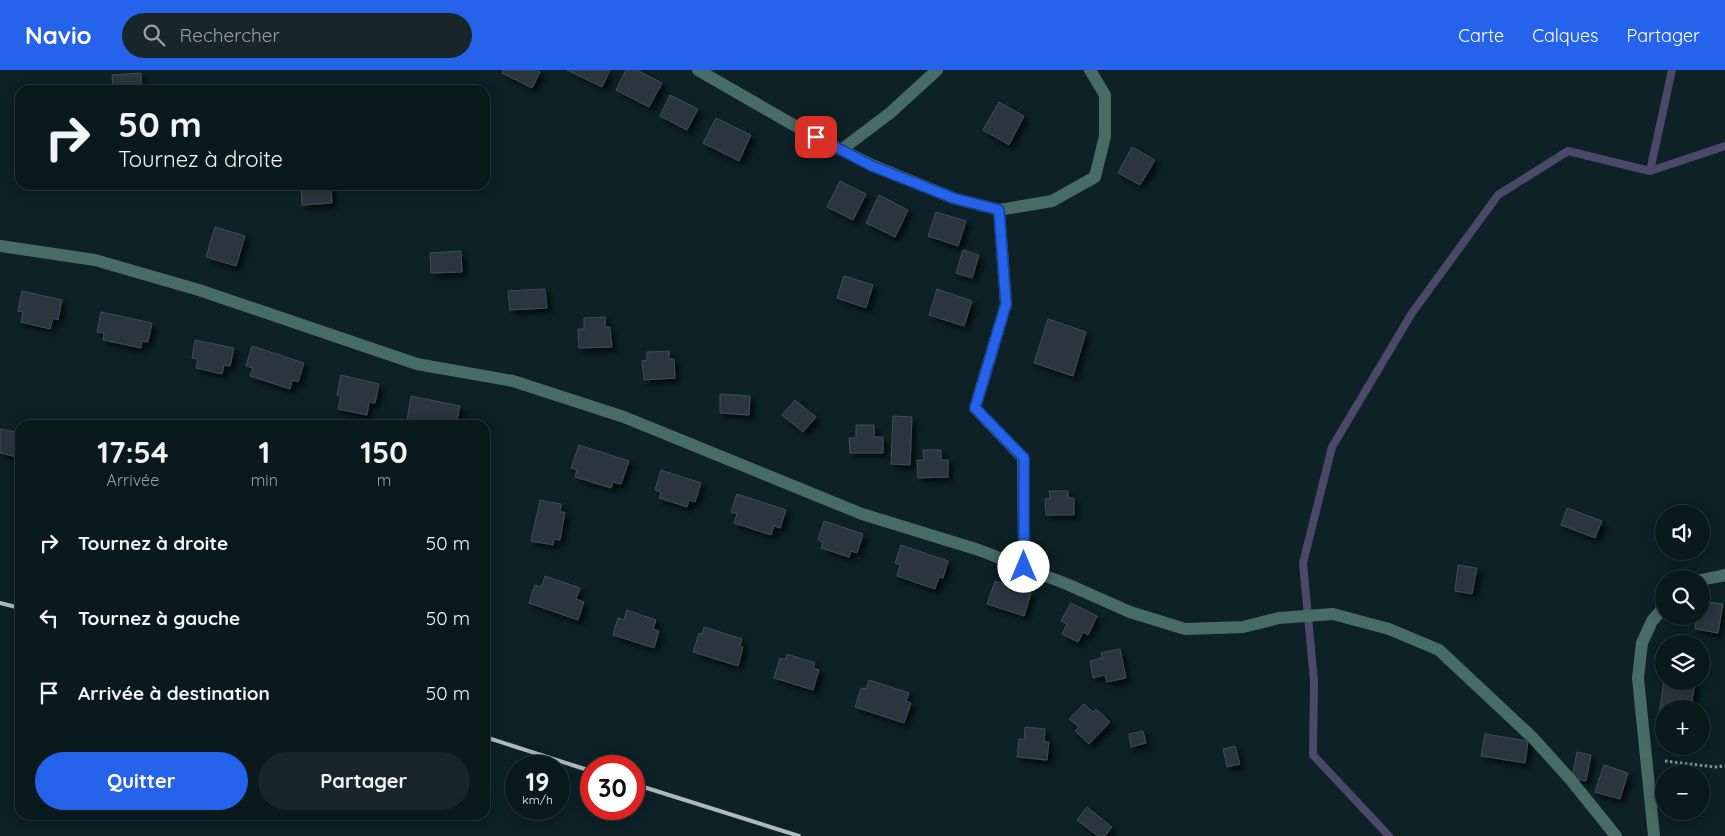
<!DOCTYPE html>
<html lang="fr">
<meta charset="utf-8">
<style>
body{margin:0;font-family:Quicksand,sans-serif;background:#182629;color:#f1f3f6;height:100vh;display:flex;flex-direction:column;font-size:19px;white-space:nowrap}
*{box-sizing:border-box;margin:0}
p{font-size:16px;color:#99a0a3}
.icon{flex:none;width:28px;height:28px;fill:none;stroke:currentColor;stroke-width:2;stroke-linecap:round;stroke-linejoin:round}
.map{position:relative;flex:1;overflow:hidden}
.side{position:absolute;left:15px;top:350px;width:475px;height:400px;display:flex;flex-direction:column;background:#0a191c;border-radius:15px;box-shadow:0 2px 12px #0003,0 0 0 1px #2a383b}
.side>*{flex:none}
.guide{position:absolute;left:15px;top:15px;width:475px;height:105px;border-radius:15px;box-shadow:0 2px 12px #0003,0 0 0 1px #2a383b;background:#0a191c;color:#f1f3f6;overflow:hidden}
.controls{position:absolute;left:1655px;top:435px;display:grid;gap:10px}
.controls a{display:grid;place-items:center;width:55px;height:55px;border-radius:50%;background:#0a191c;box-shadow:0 2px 12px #0003,0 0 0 1px #2a383b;font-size:25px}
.speed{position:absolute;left:505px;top:685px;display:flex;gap:10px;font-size:25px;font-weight:700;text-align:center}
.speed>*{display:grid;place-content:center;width:65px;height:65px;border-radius:50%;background:#0a191c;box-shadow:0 2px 12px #0003,0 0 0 1px #2a383b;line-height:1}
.speed small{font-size:12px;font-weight:400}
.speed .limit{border:8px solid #d22;background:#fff;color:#111}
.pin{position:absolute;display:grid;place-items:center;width:42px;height:42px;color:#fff;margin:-21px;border-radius:10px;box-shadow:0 2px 8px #0006}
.me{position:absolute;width:55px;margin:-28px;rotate:0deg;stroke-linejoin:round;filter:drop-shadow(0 0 4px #0008)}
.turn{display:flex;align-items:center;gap:18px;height:105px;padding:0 20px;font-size:22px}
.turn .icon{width:65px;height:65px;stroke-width:2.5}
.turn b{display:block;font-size:35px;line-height:42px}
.eta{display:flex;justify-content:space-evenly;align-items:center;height:85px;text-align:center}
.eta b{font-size:30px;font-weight:700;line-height:35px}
.button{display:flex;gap:10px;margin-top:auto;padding:10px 20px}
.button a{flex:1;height:58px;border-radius:30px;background:#2563eb;color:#fff;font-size:20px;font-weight:700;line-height:58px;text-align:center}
.button a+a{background:#182629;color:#f1f3f6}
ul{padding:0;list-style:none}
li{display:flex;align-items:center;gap:15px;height:75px;padding:0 20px}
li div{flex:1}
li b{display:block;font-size:19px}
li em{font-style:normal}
header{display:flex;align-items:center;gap:30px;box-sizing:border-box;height:70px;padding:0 25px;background:#2563eb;color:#fff}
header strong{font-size:24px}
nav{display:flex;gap:28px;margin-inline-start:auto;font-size:18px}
.search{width:350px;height:45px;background:#182629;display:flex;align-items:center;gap:12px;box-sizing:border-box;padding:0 18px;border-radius:28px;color:#99a0a3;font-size:19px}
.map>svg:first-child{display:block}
</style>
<header>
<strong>Navio</strong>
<div class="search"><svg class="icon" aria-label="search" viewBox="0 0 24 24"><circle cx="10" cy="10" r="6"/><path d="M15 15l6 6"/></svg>Rechercher</div>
<nav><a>Carte</a><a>Calques</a><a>Partager</a></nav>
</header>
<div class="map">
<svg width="1725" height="766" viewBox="0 0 1725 766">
<defs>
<filter id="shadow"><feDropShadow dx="4.5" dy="4.5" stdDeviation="2.5" flood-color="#0009"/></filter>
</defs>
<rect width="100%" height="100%" fill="#0d2126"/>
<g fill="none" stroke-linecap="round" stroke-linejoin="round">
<!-- stream -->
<g stroke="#4b4869" stroke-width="8">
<path d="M1650,101L1672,0"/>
<path d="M1389,766L1313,685L1314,611L1303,493L1332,377L1412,243L1498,125L1568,81L1650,101L1725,76"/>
</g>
</g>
<!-- building -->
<g fill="#293441" stroke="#414d5b" filter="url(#shadow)">
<path d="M503,0H537L540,2L532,18L502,3Z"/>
<path d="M567,0H610L602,17Z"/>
<path d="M626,0H637L662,13L649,37L616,20Z"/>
<path d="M141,3L142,20H113L112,5Z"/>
<path d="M670,25L698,39L687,60L660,46Z"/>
<path d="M999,32L1024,46L1009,75L983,60Z"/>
<path d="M716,48L751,65L739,91L703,73Z"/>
<path d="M1132,77L1155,90L1140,115L1118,103Z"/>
<path d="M840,111L866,124L853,150L827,137Z"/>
<path d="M301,115H331L332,133L302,135Z"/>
<path d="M879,125L908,140L895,167L866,153Z"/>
<path d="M936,142L966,151L958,176L928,166Z"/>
<path d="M215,157L245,166L236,196L206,187Z"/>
<path d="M963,180L979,185L972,208L956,203Z"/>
<path d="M461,181L462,202L431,203L430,183Z"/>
<path d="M844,206L873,215L866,238L837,228Z"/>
<path d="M545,219L547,238L510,240L508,221Z"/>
<path d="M937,219L972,231L964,256L929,245Z"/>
<path d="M22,221L62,230L58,250L53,248L50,259L21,252L23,242L18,241Z"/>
<path d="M101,242L152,253L148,272L142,271L141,278L103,270L104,263L97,262Z"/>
<path d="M605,247V257H610L612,277L579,278L578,259H584V248Z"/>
<path d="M1048,249L1086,262L1073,306L1034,293Z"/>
<path d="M195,270L234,278L230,296L224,295L222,304L196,298L198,289L192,288Z"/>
<path d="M252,276L304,293L298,312L292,310L290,319L250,306L253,298L246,296Z"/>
<path d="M669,281V289H674L675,308L644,310L642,291L647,290V282Z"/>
<path d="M341,305L379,314L375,333L369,332L367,345L338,339L341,326L337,325Z"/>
<path d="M720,324L750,326L749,345L720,343Z"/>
<path d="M411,326L460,336L456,355H409L410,352L407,351Z"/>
<path d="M795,330L816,347L803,362L782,345Z"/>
<path d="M893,346L912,347L910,395L891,394Z"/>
<path d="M856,355H874V367H883V383H850L849,368H856Z"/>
<path d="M0,359L20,363V373L17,387L0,383Z"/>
<path d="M579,375L629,391L621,414L613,412L611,418L575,407L577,400L571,398Z"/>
<path d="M923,380H941V390H948V407L918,408L917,390H924Z"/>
<path d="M661,400L701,413L695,432L689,430L687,437L659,428L661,422L655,420Z"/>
<path d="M1049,421H1068V428H1074V445H1046L1045,429H1050Z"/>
<path d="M737,424L786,440L780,458L774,456L771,465L734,453L737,444L731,442Z"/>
<path d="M540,430L561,434L560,442H565L560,470L554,469L553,475L531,471Z"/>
<path d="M1567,438L1602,451L1595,468L1561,455Z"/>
<path d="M824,451L863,464L857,483L851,481L849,487L821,478L823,472L818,470Z"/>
<path d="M901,475L948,491L943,508L939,507L935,519L897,506L900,495L895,493Z"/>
<path d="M1458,495L1477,498L1472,524L1455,521Z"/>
<path d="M545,506L580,518L576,529L584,532L578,550L529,533L535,515L541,517Z"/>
<path d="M995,511L1031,523L1024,546L987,534Z"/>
<path d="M1701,531L1723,534L1718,563L1695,559L1697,546H1701Z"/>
<path d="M1071,533L1097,546L1088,565L1083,562L1078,572L1062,564L1067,554L1061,551Z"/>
<path d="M627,540L656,550L653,559L659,561L654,578L613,565L618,548L624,550Z"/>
<path d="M704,557L742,569L740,576L743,577L738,596L693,582L699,563L702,564Z"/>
<path d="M1120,579L1126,608L1107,612L1105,605L1093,608L1090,591L1102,588L1101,583Z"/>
<path d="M787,584L815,593L813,598L819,600L813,620L774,608L780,588L785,590Z"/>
<path d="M869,610L909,623L906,631L911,633L904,653L855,637L861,618L866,619Z"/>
<path d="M1664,611H1695L1691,639H1664V658L1657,657Z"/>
<path d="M1084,634L1093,642L1096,639L1110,652L1089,674L1075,661L1079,657L1069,649Z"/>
<path d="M1025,657L1045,659L1044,672H1049L1047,690L1017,687L1019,669L1024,670Z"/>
<path d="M1143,661L1146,673L1131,677L1129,664Z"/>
<path d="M1485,664L1528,671L1525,693L1481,686Z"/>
<path d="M1235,676L1240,694L1227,697L1223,679Z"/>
<path d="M1577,682L1591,685L1586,711L1572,708Z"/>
<path d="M1604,695L1628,703L1620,729L1595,722Z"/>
<path d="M1087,737L1112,757L1105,766H1098L1077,750Z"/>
</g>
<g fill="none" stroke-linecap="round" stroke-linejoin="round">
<!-- path -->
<path stroke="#829296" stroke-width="3" stroke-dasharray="2.5 2.5" stroke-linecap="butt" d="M1665,691L1715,697L1725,696"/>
<!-- street -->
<g stroke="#476b65" stroke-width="12">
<path d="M698,0L804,61L872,95L953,128L999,140L1052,131L1095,107L1105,66V25L1090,0"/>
<path d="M841,80L890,43L937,0"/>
<path d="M999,140L1006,234L975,338L1023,388L1024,497"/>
<path d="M0,176L95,190L199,220L417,294L513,311L624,347L862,444L979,480L1069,515L1130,542L1185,559L1243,557L1279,548L1333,544L1389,559L1439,580L1533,668L1570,709L1616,766"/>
<path d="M1701,510L1725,505"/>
<path d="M1654,766L1638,608L1642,573L1652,551L1664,537"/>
</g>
<!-- rail -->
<g stroke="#abbabe" stroke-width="4">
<path d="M0,533L20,538"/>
<path d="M485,667L591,701"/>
<path d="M634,714L799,766"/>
</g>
</g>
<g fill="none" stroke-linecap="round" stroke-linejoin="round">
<!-- route casing -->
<g stroke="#184099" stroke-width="12">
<path id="route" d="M816,67L872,96L953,128L999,140L1006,234L975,338L1024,388V497"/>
</g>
<!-- route -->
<use href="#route" stroke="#2563eb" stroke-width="9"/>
</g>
</svg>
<div class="controls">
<a><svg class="icon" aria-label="sound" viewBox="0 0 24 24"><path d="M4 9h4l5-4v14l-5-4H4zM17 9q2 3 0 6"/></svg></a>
<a><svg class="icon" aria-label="search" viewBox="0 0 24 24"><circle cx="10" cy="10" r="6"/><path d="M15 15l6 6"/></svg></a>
<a><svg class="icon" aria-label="layers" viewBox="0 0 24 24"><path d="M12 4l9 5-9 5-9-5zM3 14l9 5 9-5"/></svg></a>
<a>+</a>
<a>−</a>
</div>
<div class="speed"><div>19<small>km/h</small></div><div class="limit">30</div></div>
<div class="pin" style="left:816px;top:67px;background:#d93025"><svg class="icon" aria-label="arrive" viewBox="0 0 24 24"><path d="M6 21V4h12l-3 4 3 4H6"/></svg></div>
<svg class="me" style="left:1024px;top:497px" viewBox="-20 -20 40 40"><circle r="19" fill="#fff"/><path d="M0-13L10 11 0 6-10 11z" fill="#2563eb"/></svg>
<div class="guide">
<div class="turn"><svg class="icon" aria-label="right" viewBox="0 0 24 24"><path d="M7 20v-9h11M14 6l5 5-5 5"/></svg><div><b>50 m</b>Tournez à droite</div></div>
</div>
<section class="side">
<div class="eta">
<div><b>17:54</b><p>Arrivée</p></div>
<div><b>1</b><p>min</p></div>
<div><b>150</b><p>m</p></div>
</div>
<ul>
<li><svg class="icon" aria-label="right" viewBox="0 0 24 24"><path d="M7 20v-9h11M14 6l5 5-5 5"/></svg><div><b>Tournez à droite</b></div><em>50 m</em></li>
<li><svg class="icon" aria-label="left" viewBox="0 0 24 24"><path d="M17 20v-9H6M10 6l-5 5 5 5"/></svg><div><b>Tournez à gauche</b></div><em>50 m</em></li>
<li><svg class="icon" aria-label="arrive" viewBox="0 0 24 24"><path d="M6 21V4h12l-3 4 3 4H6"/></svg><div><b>Arrivée à destination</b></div><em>50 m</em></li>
</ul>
<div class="button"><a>Quitter</a><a>Partager</a></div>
</section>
</div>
